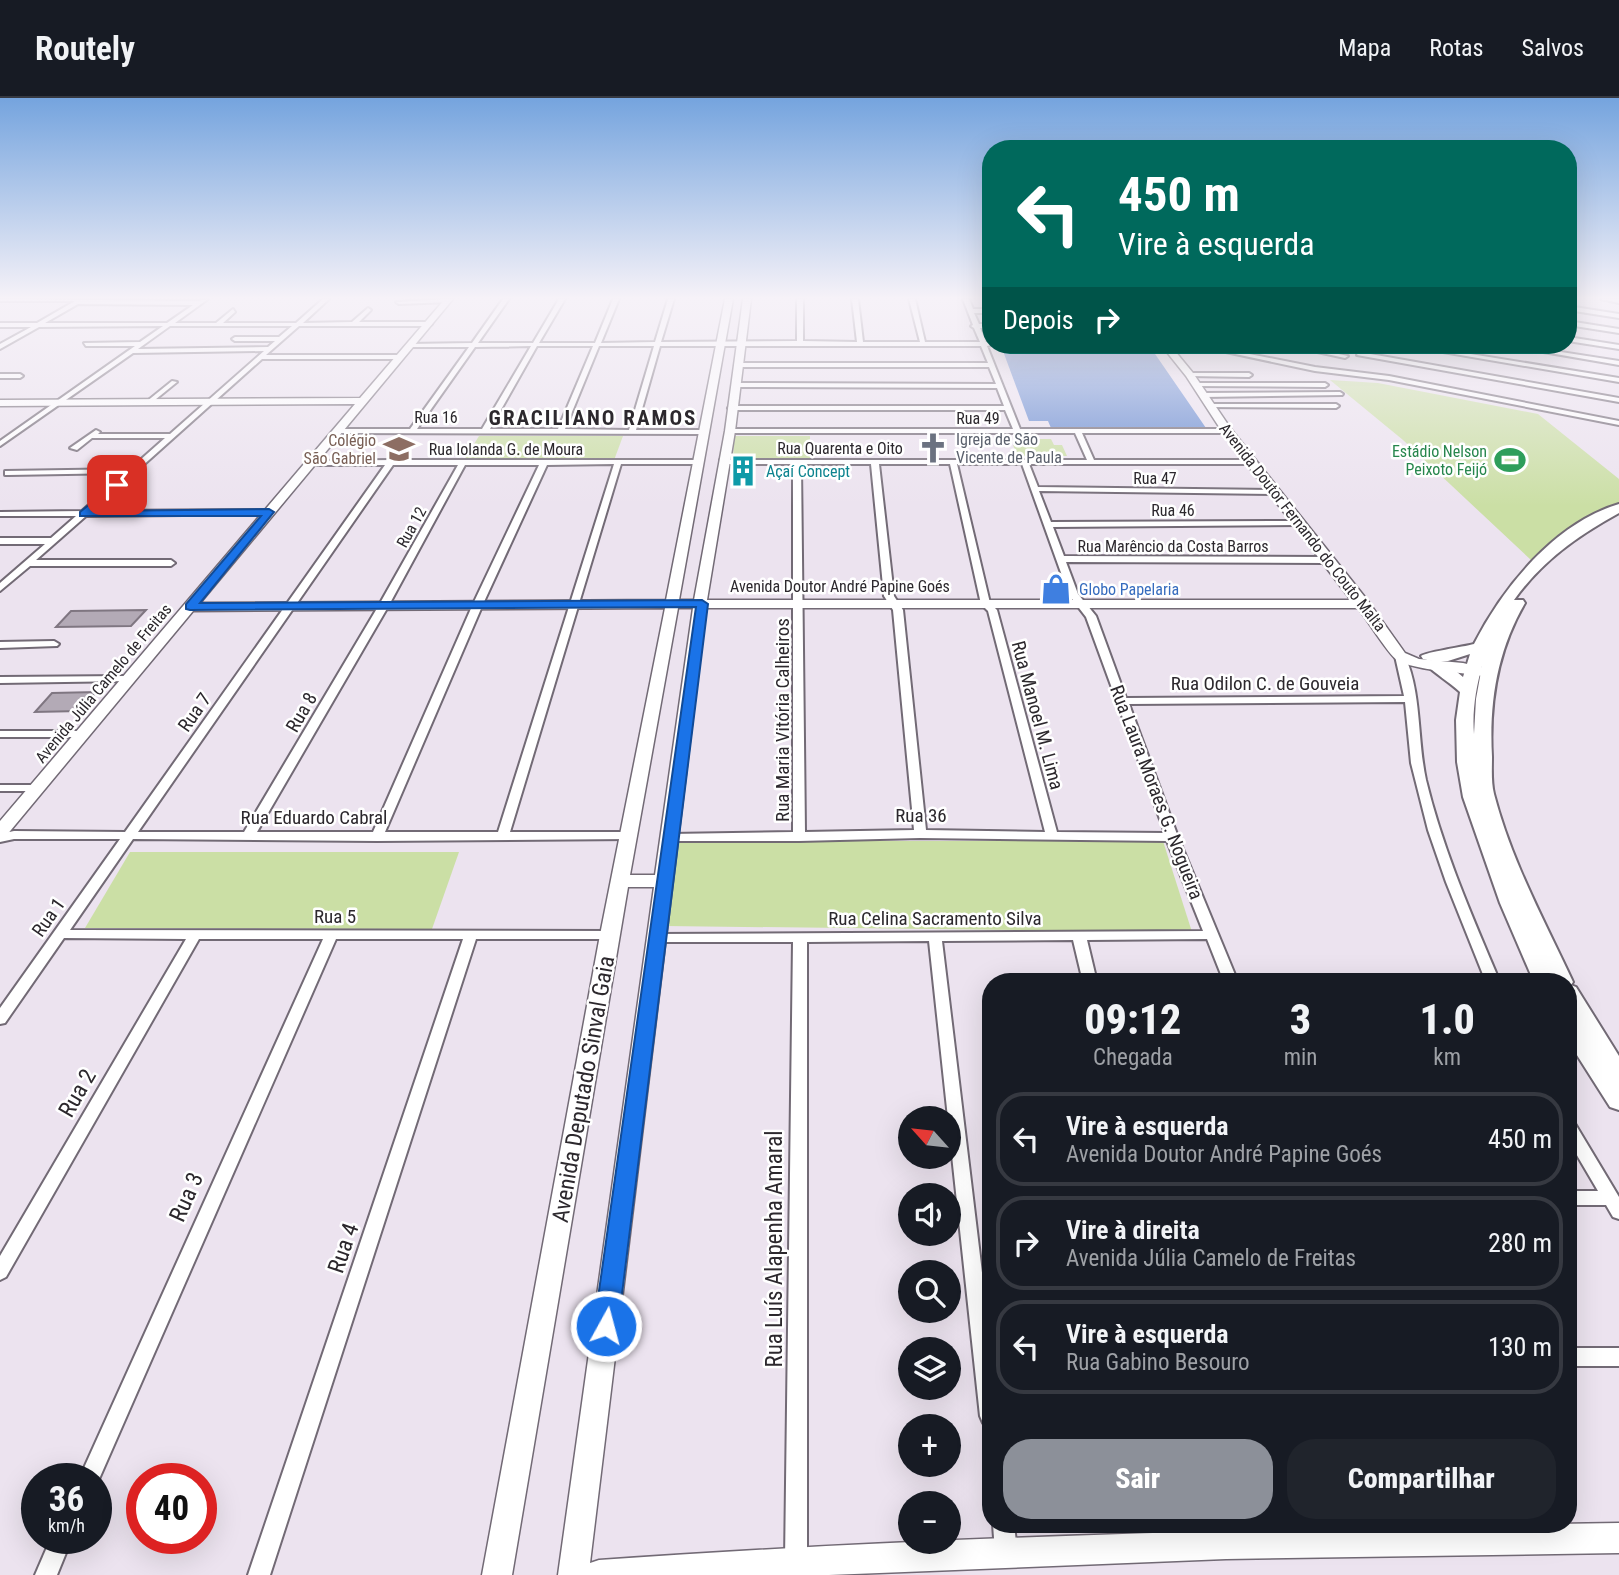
<!DOCTYPE html>
<html lang="pt">
<meta charset="utf-8">
<style>
body{margin:0;font-family:"Roboto Condensed",sans-serif;background:#20242c;color:#f1f3f6;height:100vh;display:flex;flex-direction:column;font-size:26px;white-space:nowrap}
*{box-sizing:border-box;margin:0}
p{font-size:23px;color:#9ea1a6}
.icon{flex:none;width:38px;height:38px;fill:none;stroke:currentColor;stroke-width:2;stroke-linecap:round;stroke-linejoin:round}
.map{position:relative;flex:1;overflow:hidden}
.panel{position:absolute;left:982px;top:875px;width:595px;height:560px;display:flex;flex-direction:column;background:#171b24;border-radius:28px;box-shadow:0 7px 28px #0002}
.panel>*{flex:none}
.hud{position:absolute;left:982px;top:42px;width:595px;height:214px;border-radius:28px;box-shadow:0 7px 28px #0002;background:#00695c;color:#fff;overflow:hidden}
.needle{width:46px;rotate:297deg}
.fabs{position:absolute;left:898px;top:1008px;display:grid;gap:14px}
.fabs a{display:grid;place-items:center;width:63px;height:63px;border-radius:50%;background:#171b24;box-shadow:0 7px 28px #0002;font-size:35px}
.speed{position:absolute;left:21px;top:1365px;display:flex;gap:14px;font-size:35px;font-weight:700;text-align:center}
.speed>*{display:grid;place-content:center;width:91px;height:91px;border-radius:50%;background:#171b24;box-shadow:0 7px 28px #0002;line-height:1}
.speed small{font-size:18px;font-weight:400}
.speed .limit{border:10px solid #d22;background:#fff;color:#111}
.pin{position:absolute;display:grid;place-items:center;width:60px;height:60px;color:#fff;margin:-30px;border-radius:14px;box-shadow:0 4px 10px #0006}
.me{position:absolute;width:77px;margin:-38px;rotate:7deg;stroke-linejoin:round;filter:drop-shadow(0 0 5px #0008)}
.turn{display:flex;align-items:center;gap:24px;height:147px;padding:0 21px;font-size:32px}
.turn .icon{width:91px;height:91px;stroke-width:2.5}
.turn b{display:block;font-size:49px;line-height:60px}
.then{display:flex;align-items:center;height:66px;padding:0 21px;background:#0003;gap:14px;font-size:26px}
.eta{display:flex;justify-content:space-evenly;align-items:center;height:119px;text-align:center}
.eta b{font-size:42px;font-weight:800;line-height:49px}
.cta{display:flex;gap:14px;margin-top:auto;padding:14px 21px}
.cta a{flex:1;height:80px;border-radius:28px;background:#8c9099;color:#fff;font-size:28px;font-weight:800;line-height:80px;text-align:center}
.cta a+a{background:#20242c;color:#f1f3f6}
ul{padding:0;list-style:none}
li{display:flex;align-items:center;gap:21px;height:94px;margin:0 14px 10px;padding:0 7px;border:4px solid #363941;border-radius:28px}
li div{flex:1}
li b{display:block;font-size:26px}
li em{font-style:normal}
header{display:flex;align-items:center;gap:42px;box-sizing:border-box;height:98px;padding:0 35px;background:#171b24;border-bottom:2px solid #363941}
header strong{font-size:33px}
nav{display:flex;gap:38px;margin-inline-start:auto;font-size:24px}
.map>svg:first-child{display:block}
</style>
<header>
<strong>Routely</strong>
<nav><a>Mapa</a><a>Rotas</a><a>Salvos</a></nav>
</header>
<div class="map">
<svg width="1619" height="1477" viewBox="0 0 1619 1477">
<rect width="100%" height="100%" fill="#ece3ef"/>
<!-- green -->
<g fill="#cbdfa5">
<path d="M1330,282L1378,285L1538,316L1619,381V405L1564,433L1531,462L1403,342Z"/>
<path d="M479,338H623L613,365L463,364Z"/>
<path d="M734,338H810V363L733,362Z"/>
<path d="M1020,341H1051L1054,347H1062L1067,358H1017L1013,347H1022Z"/>
<path d="M679,743H1163L1192,834L665,828Z"/>
<path d="M130,754H459L432,831L85,830Z"/>
</g>
<!-- water -->
<path fill="#688bd0" d="M1003,253H1153L1206,330H1051L1048,323H1029Z"/>
<!-- building -->
<g fill="#b3aab6" stroke="#7f7681" stroke-width="2">
<path d="M146,512L131,528L56,529L71,513Z"/>
<path d="M96,594L80,613L35,614L52,595Z"/>
</g>
<g fill="none" stroke-linecap="round" stroke-linejoin="round">
<!-- street casing -->
<g stroke="#726a75" stroke-width="4">
<g id="street">
<path d="M0,201L198,203L208,201L175,225H216L233,211L235,214L223,225H296L323,201H329L303,225L352,224L368,210L371,212L359,224H429L432,226L429,228H299L266,257H400L403,259L400,261H262L92,413L269,412H272V416L86,418L36,462H171L175,465L171,468H30L0,493V485L45,446H0V440H51L76,418H0V414L82,413L125,375L8,377H5V373L130,371L165,340H92L77,352L70,350L96,332L100,334L98,336H170L264,253L133,255L0,348V343L135,248H86L84,245L140,244L163,228L39,229L0,251V246L31,229H0V225H37L75,203H0ZM78,206L193,207L167,225H45ZM170,228H292L279,239H235L232,241L235,243H275L268,249L138,251Z"/>
<path d="M447,201L449,204L399,206L396,204Z"/>
<path d="M503,201H509L478,245H533L559,201H565L539,245H595L613,201H619L601,245L655,244L668,201H674L661,244L797,243V201H803V243L857,244L852,201H858L863,244H920L909,201H915L925,244H980L974,230L971,228L973,227L963,201H969L973,211H990V215H974L979,226H990V230H980L986,244H990V247H992L987,248L1020,331H1230V335H1082L1094,362H1255V366H1029L1038,389L1274,392L1278,394L1274,396L1039,393L1051,424L1298,423L1302,425L1298,427L1053,429L1064,458L1326,459L1330,462L1326,465L1066,464L1078,496L1096,518L1126,600L1404,598L1395,558L1400,555L1404,556C1422,594 1417,641 1426,682C1443,752 1472,818 1500,884H1486L1446,784L1428,732L1411,665L1405,604L1129,606L1178,739L1238,884H1224L1207,841L1087,842L1097,884H1083L1073,842L942,843L990,1241V1327L983,1325L980,1318L929,843L807,844V1463L804,1471L796,1474L788,1471L785,1463L793,844H657L650,840L657,836L1203,833L1167,743L920,740L799,743H666L664,740L666,737L670,736L793,734V366H720V362H1087L1075,335H730L726,333L730,331H1013L1005,312H731L728,310L731,308H1004L997,290L736,289L733,287L736,285L996,286L989,269H738L735,267L738,265H988L981,248H660L636,332H706L707,334L703,336L335,335L334,333L338,331H410L469,249H410L408,246L472,245ZM531,248L482,331H417L475,249ZM537,248H593L558,331H490ZM599,248H654L629,332L565,331ZM801,366H871L884,498L893,512L914,732L805,734ZM879,366H950L981,506L988,513L1045,734L926,732L903,512L894,498ZM957,366H1022L1069,497L1086,519L1165,735L1057,734L997,512L990,505Z"/>
<path d="M1601,201H1619V205Z"/>
<path d="M1568,208L1619,216V220L1568,212Z"/>
<path d="M1568,223L1619,231V235L1568,227Z"/>
<path d="M1568,239L1619,247V251L1568,243Z"/>
<path d="M1193,247H1204L1315,269L1389,278L1619,323V327L1389,282L1315,273Z"/>
<path d="M1285,247H1296L1348,258L1345,260Z"/>
<path d="M1402,247H1415L1619,280V284Z"/>
<path d="M1503,247H1516L1619,263V267Z"/>
<path d="M1359,254L1619,300V304L1357,257Z"/>
<path d="M1190,275H1249L1252,277L1249,279L1188,278L1187,277Z"/>
<path d="M0,276H20L23,278L20,280H0Z"/>
<path d="M172,283L177,284L150,306H146V304Z"/>
<path d="M1197,285H1325L1328,287L1325,289L1195,288L1194,287Z"/>
<path d="M1340,294L1343,296L1342,297L1203,299L1200,297L1203,295Z"/>
<path d="M1210,306H1336L1339,308L1336,310L1208,309V307Z"/>
<path d="M391,362H699L703,364L699,366H621L510,734H628L634,738L632,741L377,743L133,741L70,832L610,833L617,837L610,841H476L270,1477H248L463,841H336L96,1388V1381H79L323,841H199L6,1179L0,1182V1158L186,841L64,840L5,925L0,926V910L120,741H14L0,744V736L14,733L125,734L385,367H313L309,365L310,363ZM614,366L498,734H385L483,506L547,367ZM393,367H458L379,507L244,734H138ZM465,367H539L473,506L373,734H257L389,507Z"/>
<path d="M54,543L59,546L57,548L0,550V544Z"/>
<path d="M126,578L130,579V583L0,585V579Z"/>
<path d="M0,633H80L85,636L80,639H0Z"/>
<path d="M0,687H38L44,690L38,693H0Z"/>
<path d="M1568,1022L1574,1024L1619,1099V1121L1613,1119L1606,1107H1568V1093H1598L1568,1042Z"/>
<rect x="1568" y="1250" width="51" height="18"/>
<path d="M993,1426H1014L1017,1454L1014,1462L1006,1465L998,1462L995,1454Z"/>
<path d="M1212,1426H1233L1237,1446L1234,1454L1226,1457L1218,1454Z"/>
<path d="M51,1440H72L57,1477H35Z"/>
</g>
</g>
<!-- secondary casing -->
<g stroke="#726a75" stroke-width="3">
<path id="secondary" d="M445,201H453L200,505L666,502L725,201H733L679,502H694L725,333L743,201H751L735,333L707,502H1351L1223,335L1186,278L1162,248L1170,247L1193,275L1231,331L1368,503L1405,555L1419,561L1463,565L1493,572L1495,575L1488,579C1464,574 1415,573 1397,562C1388,556 1367,521 1358,510H706L590,1465L599,1462C939,1438 1277,1430 1619,1425V1455L1226,1461L829,1477H558L654,789H628L512,1477H482L600,837L665,510L193,513L6,738L0,739V723L355,306L0,308V302L360,300ZM678,510H693L655,777H630Z"/>
</g>
<!-- primary casing -->
<g stroke="#726a75" stroke-width="4">
<path id="primary" d="M1619,406V415C1577,438 1542,463 1514,502H1523L1525,505C1497,553 1489,604 1492,659C1492,671 1491,684 1494,696C1511,762 1545,824 1573,884L1571,887L1576,889L1619,958V1012L1610,1009L1568,943V916L1570,917L1568,884H1534L1500,805L1463,699L1457,664L1456,622L1460,594C1449,584 1436,576 1426,567L1432,563L1423,561L1421,558C1426,554 1463,549 1474,546C1503,489 1555,425 1619,406ZM1470,556L1463,579L1451,569L1436,563H1448ZM1482,568L1476,601L1474,636C1472,613 1476,590 1482,568Z"/>
</g>
<!-- street -->
<use href="#street" fill="#fff" fill-rule="evenodd"/>
<!-- secondary -->
<use href="#secondary" fill="#fff" fill-rule="evenodd"/>
<!-- primary -->
<use href="#primary" fill="#fff" fill-rule="evenodd"/>
</g>
<!-- sky -->
<linearGradient id="sky" x2="0" y2="1"><stop stop-color="#75a4de"/><stop offset="0.49" stop-color="#f6f2f8"/><stop offset="1" stop-color="#f6f2f8" stop-opacity="0"/></linearGradient>
<rect width="1619" height="408" fill="url(#sky)"/>
<!-- route -->
<path fill="#1a73e8" stroke="#114b97" stroke-width="2" d="M117,384L122,387L120,389L94,413L269,411L274,414L200,505L702,502L708,506L618,1228L615,1235L606,1238L598,1235L594,1228L696,509L190,512L186,511V506L261,418H80V414Z"/>
<!-- icons -->
<defs>
<g id="church-bare" transform="scale(2.415)"><path d="M-1.2-6h2.4v3.5h3.3v2.4h-3.3V6h-2.4V-.1h-3.3v-2.4h3.3Z" fill="#6b7280" stroke="#fff" stroke-width="2.5" paint-order="stroke"/></g>
<g id="school-bare" transform="scale(2.415)"><path d="M0-5L7-2L0 1L-7-2ZM-4 1L0 2.5L4 1V4Q0 6-4 4Z" fill="#8d6e63" stroke="#fff" stroke-width="2.5" paint-order="stroke"/></g>
<g id="stadium-bare" transform="scale(2.415)"><path d="M0-5a6.5 5 0 1 0 0 10a6.5 5 0 1 0 0-10ZM-3.5-1.8h7v3.6h-7Z" fill="#2e9e5b" stroke="#fff" stroke-width="2.5" paint-order="stroke"/></g>
<g id="building-bare" transform="scale(2.415)"><path d="M-4-6H4V6H1V3H-1V6H-4ZM-2.5-4.3h1.7v1.8h-1.7ZM.8-4.3h1.7v1.8H.8ZM-2.5-1h1.7V.8h-1.7ZM.8-1h1.7V.8H.8Z" fill="#0f9aa8" stroke="#fff" stroke-width="2.5" paint-order="stroke"/></g>
<g id="shop-bare" transform="scale(2.415)"><path d="M-5-2.5h2.3a2.7 3.5 0 0 1 5.4 0H5L5.5 6h-11ZM-1.5-2.5h3a1.5 2.3 0 0 0-3 0Z" fill="#3f7fe0" stroke="#fff" stroke-width="2.5" paint-order="stroke"/></g>
</defs>
<g fill-rule="evenodd">
<use href="#church-bare" x="933" y="350"/>
<use href="#school-bare" x="399" y="351"/>
<use href="#stadium-bare" x="1510" y="362"/>
<use href="#building-bare" x="743" y="373"/>
<use href="#shop-bare" x="1056" y="491"/>
</g>
<g text-anchor="middle" stroke-width="5" stroke-linejoin="round" paint-order="stroke">
<!-- far-street labels -->
<g font-size="16" fill="#2c282d" stroke="#fff">
<text x="436" y="325">Rua 16</text>
<text x="978" y="326">Rua 49</text>
<text x="840" y="356">Rua Quarenta e Oito</text>
<text x="506" y="357">Rua Iolanda G. de Moura</text>
<text x="1155" y="386">Rua 47</text>
<text x="1173" y="418">Rua 46</text>
<text transform="translate(411 429) rotate(-61)" y="6">Rua 12</text>
<text transform="translate(1303 429) rotate(52)" y="6">Avenida Doutor Fernando do Couto Malta</text>
<text x="1173" y="454">Rua Marêncio da Costa Barros</text>
<text x="840" y="494">Avenida Doutor André Papine Goés</text>
<text transform="translate(103 585) rotate(-50)" y="6">Avenida Júlia Camelo de Freitas</text>
</g>
<!-- far-worship labels -->
<g font-size="16" fill="#5b616d" stroke="#fff" text-anchor="start">
<text x="956" y="347">Igreja de São<tspan x="956" dy="18">Vicente de Paula</tspan></text>
</g>
<!-- far-education labels -->
<g font-size="16" fill="#785e54" stroke="#fff" text-anchor="end">
<text x="376" y="348">Colégio<tspan x="376" dy="18">São Gabriel</tspan></text>
</g>
<!-- far-leisure labels -->
<g font-size="16" fill="#27864d" stroke="#fff" text-anchor="end">
<text x="1487" y="359">Estádio Nelson<tspan x="1487" dy="18">Peixoto Feijó</tspan></text>
</g>
<!-- far-culture labels -->
<g font-size="16" fill="#0d838f" stroke="#fff" text-anchor="start">
<text x="766" y="379">Açaí Concept</text>
</g>
<!-- far-shop labels -->
<g font-size="16" fill="#366cbe" stroke="#fff" text-anchor="start">
<text x="1079" y="497">Globo Papelaria</text>
</g>
<!-- street labels -->
<g font-size="19" fill="#2c282d" stroke="#fff">
<text x="1265" y="592">Rua Odilon C. de Gouveia</text>
<text transform="translate(194 614) rotate(-55)" y="7">Rua 7</text>
<text transform="translate(301 614) rotate(-60)" y="7">Rua 8</text>
<text transform="translate(1038 617) rotate(75)" y="7">Rua Manoel M. Lima</text>
<text transform="translate(782 622) rotate(-90)" y="7">Rua Maria Vitória Calheiros</text>
<text transform="translate(1157 694) rotate(69)" y="7">Rua Laura Moraes G. Nogueira</text>
<text x="921" y="724">Rua 36</text>
<text x="314" y="726">Rua Eduardo Cabral</text>
<text x="335" y="825">Rua 5</text>
<text transform="translate(48 819) rotate(-55)" y="7">Rua 1</text>
<text x="935" y="827">Rua Celina Sacramento Silva</text>
</g>
<!-- far-district labels -->
<g font-size="21" font-weight="bold" letter-spacing="2" fill="#2c282d" stroke="#fff">
<text x="593" y="327">GRACILIANO RAMOS</text>
</g>
<!-- near-street labels -->
<g font-size="23" fill="#2c282d" stroke="#fff">
<text transform="translate(583 991) rotate(-80)" y="8">Avenida Deputado Sinval Gaia</text>
<text transform="translate(77 995) rotate(-60)" y="8">Rua 2</text>
<text transform="translate(186 1099) rotate(-66)" y="8">Rua 3</text>
<text transform="translate(343 1150) rotate(-71)" y="8">Rua 4</text>
<text transform="translate(774 1151) rotate(-90)" y="8">Rua Luís Alapenha Amaral</text>
</g>
</g>
</svg>
<div class="fabs">
<a><svg class="needle" viewBox="-14 -14 28 28"><path d="M0-13l5 13h-10z" fill="#e53935"/><path d="M0 13l5-13h-10z" fill="#9ea1a6"/></svg></a>
<a><svg class="icon" aria-label="sound" viewBox="0 0 24 24"><path d="M4 9h4l5-4v14l-5-4H4zM17 9q2 3 0 6"/></svg></a>
<a><svg class="icon" aria-label="search" viewBox="0 0 24 24"><circle cx="10" cy="10" r="6"/><path d="M15 15l6 6"/></svg></a>
<a><svg class="icon" aria-label="layers" viewBox="0 0 24 24"><path d="M12 4l9 5-9 5-9-5zM3 14l9 5 9-5"/></svg></a>
<a>+</a>
<a>−</a>
</div>
<div class="speed"><div>36<small>km/h</small></div><div class="limit">40</div></div>
<div class="pin" style="left:117px;top:387px;background:#d93025"><svg class="icon" aria-label="arrive" viewBox="0 0 24 24"><path d="M6 21V4h12l-3 4 3 4H6"/></svg></div>
<svg class="me" style="left:606px;top:1228px" viewBox="-20 -20 40 40"><circle r="17" fill="#1a73e8" stroke="#fff" stroke-width="3"/><path d="M0-11L8 9 0 5-8 9z" fill="#fff"/></svg>
<div class="hud">
<div class="turn"><svg class="icon" aria-label="left" viewBox="0 0 24 24"><path d="M17 20v-9H6M10 6l-5 5 5 5"/></svg><div><b>450 m</b>Vire à esquerda</div></div>
<div class="then">Depois<svg class="icon" aria-label="right" viewBox="0 0 24 24"><path d="M7 20v-9h11M14 6l5 5-5 5"/></svg></div>
</div>
<section class="panel">
<div class="eta">
<div><b>09:12</b><p>Chegada</p></div>
<div><b>3</b><p>min</p></div>
<div><b>1.0</b><p>km</p></div>
</div>
<ul>
<li><svg class="icon" aria-label="left" viewBox="0 0 24 24"><path d="M17 20v-9H6M10 6l-5 5 5 5"/></svg><div><b>Vire à esquerda</b><p>Avenida Doutor André Papine Goés</p></div><em>450 m</em></li>
<li><svg class="icon" aria-label="right" viewBox="0 0 24 24"><path d="M7 20v-9h11M14 6l5 5-5 5"/></svg><div><b>Vire à direita</b><p>Avenida Júlia Camelo de Freitas</p></div><em>280 m</em></li>
<li><svg class="icon" aria-label="left" viewBox="0 0 24 24"><path d="M17 20v-9H6M10 6l-5 5 5 5"/></svg><div><b>Vire à esquerda</b><p>Rua Gabino Besouro</p></div><em>130 m</em></li>
</ul>
<div class="cta"><a>Sair</a><a>Compartilhar</a></div>
</section>
</div>
